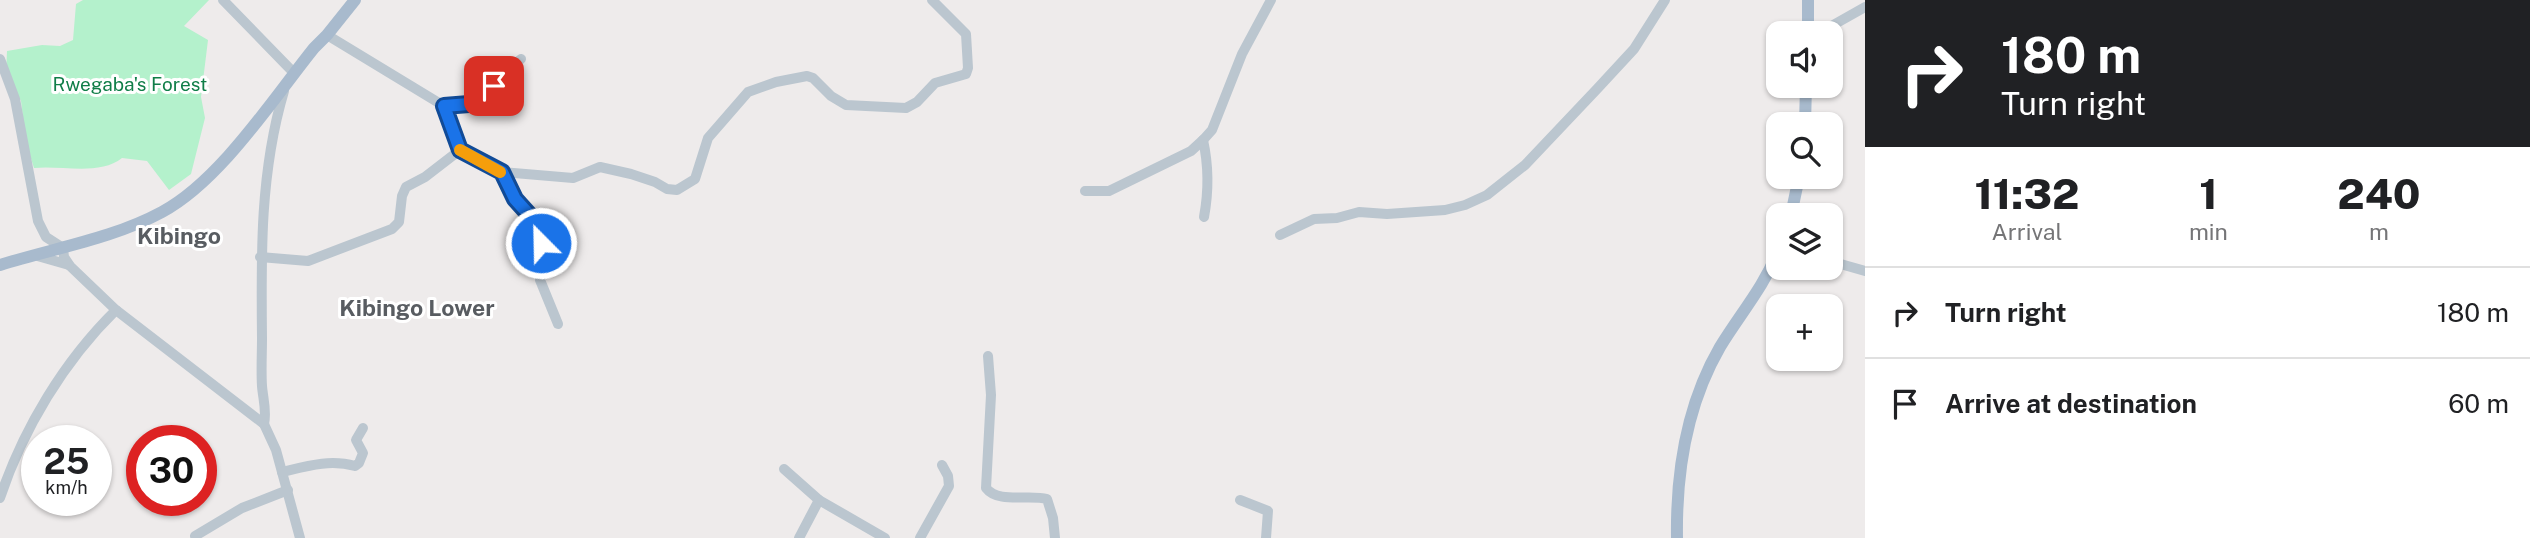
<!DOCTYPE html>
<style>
body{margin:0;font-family:"Public Sans",sans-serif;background:#f6f6f6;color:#202124;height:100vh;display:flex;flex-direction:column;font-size:26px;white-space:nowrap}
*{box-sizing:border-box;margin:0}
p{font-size:23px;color:#757577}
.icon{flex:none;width:38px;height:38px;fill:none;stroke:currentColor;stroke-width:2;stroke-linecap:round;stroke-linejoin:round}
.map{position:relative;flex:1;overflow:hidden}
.side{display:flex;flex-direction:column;background:#fff;width:665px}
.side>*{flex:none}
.banner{background:#202124;color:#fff;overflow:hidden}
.controls{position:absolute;left:1766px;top:21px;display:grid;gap:14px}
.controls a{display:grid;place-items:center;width:77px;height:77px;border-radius:14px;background:#fff;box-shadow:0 2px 5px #0004;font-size:35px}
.speed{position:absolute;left:21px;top:425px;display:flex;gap:14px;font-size:35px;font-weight:700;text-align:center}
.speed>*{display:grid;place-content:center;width:91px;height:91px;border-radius:50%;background:#fff;box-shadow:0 2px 5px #0004;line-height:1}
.speed small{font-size:18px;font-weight:400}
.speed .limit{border:10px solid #d22;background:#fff;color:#111}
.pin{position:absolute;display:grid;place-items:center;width:60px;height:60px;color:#fff;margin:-30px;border-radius:14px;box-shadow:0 4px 10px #0006}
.me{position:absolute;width:77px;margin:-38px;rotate:337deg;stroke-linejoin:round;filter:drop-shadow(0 0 5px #0008)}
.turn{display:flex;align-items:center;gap:24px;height:147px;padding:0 21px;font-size:32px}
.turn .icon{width:91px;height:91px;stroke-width:2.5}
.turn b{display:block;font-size:49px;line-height:60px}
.eta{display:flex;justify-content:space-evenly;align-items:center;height:119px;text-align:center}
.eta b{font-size:42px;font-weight:800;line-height:49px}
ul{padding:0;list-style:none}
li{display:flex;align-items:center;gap:21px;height:91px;padding:0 21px;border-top:2px solid #e0e0e0}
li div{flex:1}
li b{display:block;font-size:26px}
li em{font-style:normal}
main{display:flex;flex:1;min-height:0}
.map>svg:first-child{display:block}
</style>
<main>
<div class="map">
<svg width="1865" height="538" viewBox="0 0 1865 538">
<rect width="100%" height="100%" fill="#eeebeb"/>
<!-- green -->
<path fill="#b4f1cc" d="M83,0H209L184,26L208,40L201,97L205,118L191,174L169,190L147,161L122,158C100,176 61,165 34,168L26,143L21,101L6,73L7,51L42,45L60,46L73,40L76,4Z"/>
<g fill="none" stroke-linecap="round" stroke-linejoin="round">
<!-- minor -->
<g stroke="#bbc6cf" stroke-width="10">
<path d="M223,0L294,73"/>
<path d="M1819,33L1865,7"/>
<path d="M327,35L444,106C489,105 490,81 521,59"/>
<path d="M0,59L15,99L38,221L46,237L63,248L64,257L70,266L116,310L264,424L276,450L300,538"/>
<path d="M444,106L460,150L502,172L573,178L600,167L631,174L655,182L667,189L677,190L695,179L708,138L748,92L776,82L807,76L813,78L831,96L846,105L906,108L917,102L935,83L966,74L968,68L966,34L932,0"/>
<path d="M1203,140C1209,167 1209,190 1204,217"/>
<path d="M502,172L515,199L530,214L539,232L540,280L558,324"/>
<path d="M1085,191H1109L1191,151L1203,140L1212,130L1242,54L1271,0"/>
<path d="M1280,235L1314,219L1337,218L1359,212L1387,214L1445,210L1465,205L1487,195L1525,165L1597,89L1634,49L1665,0"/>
<path d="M34,255L69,265"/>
<path d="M260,257L308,261L392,229L399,222L402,196L406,187L425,177L460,150"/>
<path d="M1830,261L1865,271"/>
<path d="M988,356L991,395L986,488C998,504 1029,494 1047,499L1053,518L1055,538"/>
<path d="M264,424C267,411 263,399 262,386C261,370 262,354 262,338C261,254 260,172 284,91"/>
<path d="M784,469L819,500L885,538"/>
<path d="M282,472C307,466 330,459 355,466L359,463L363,453L356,440L363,428"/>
<path d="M0,498C23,429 64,361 116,310"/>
<path d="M1240,500L1268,511L1266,538"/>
<path d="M195,536L242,508L288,490"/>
<path d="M799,538L819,500"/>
<path d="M920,538L949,486L948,476L942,465"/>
</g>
<!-- major -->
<g stroke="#a8bacd" stroke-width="12">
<path d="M1808,0V33"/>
<path d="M1805,124L1806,86"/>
<path d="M1791,215L1799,177"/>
<path d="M0,265C54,248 112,239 162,212C220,181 273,99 314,48L327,35L355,0"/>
<path d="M1677,538C1676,473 1687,404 1720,347C1740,314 1764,287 1778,251"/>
</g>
</g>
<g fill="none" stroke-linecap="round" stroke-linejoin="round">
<!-- route casing -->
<g stroke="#114b97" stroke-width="18">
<path id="route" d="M494,86L469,104L444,106L460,150L502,172L515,199L533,219L540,236L541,243"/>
</g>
<!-- route -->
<use href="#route" stroke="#1a73e8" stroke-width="12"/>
<!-- slow -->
<path stroke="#f59e0b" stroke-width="12" d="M460,150L500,172"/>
</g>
<g text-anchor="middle" stroke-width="6" stroke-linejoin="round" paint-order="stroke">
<!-- park labels -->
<g font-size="19" fill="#107e48" stroke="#fff">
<text x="130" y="91">Rwegaba's Forest</text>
</g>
<!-- quarter labels -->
<g font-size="23" font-weight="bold" fill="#585c61" stroke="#fff">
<text x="179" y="244">Kibingo</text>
<text x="417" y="316">Kibingo Lower</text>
</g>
</g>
</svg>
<div class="controls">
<a><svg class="icon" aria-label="sound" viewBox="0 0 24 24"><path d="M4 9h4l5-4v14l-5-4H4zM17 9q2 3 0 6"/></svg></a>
<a><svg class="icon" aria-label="search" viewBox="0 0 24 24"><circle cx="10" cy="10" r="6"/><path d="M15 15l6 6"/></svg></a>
<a><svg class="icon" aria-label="layers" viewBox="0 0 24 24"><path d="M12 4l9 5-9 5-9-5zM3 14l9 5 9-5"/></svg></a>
<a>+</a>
</div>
<div class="speed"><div>25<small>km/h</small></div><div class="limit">30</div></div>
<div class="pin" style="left:494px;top:86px;background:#d93025"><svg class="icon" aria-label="arrive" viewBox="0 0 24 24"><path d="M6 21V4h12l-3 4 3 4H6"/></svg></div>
<svg class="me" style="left:541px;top:243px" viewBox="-20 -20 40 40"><circle r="17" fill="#1a73e8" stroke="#fff" stroke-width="3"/><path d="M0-11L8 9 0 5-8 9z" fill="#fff"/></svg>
</div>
<section class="side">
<div class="banner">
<div class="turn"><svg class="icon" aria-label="right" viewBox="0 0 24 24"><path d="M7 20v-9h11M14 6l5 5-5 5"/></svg><div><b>180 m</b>Turn right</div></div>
</div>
<div class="eta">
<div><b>11:32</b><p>Arrival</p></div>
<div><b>1</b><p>min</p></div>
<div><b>240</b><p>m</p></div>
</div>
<ul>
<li><svg class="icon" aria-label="right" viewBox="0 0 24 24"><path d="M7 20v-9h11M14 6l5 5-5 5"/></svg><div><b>Turn right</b></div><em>180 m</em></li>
<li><svg class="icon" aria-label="arrive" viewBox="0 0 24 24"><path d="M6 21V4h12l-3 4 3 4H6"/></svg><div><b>Arrive at destination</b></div><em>60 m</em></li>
</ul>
</section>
</main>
